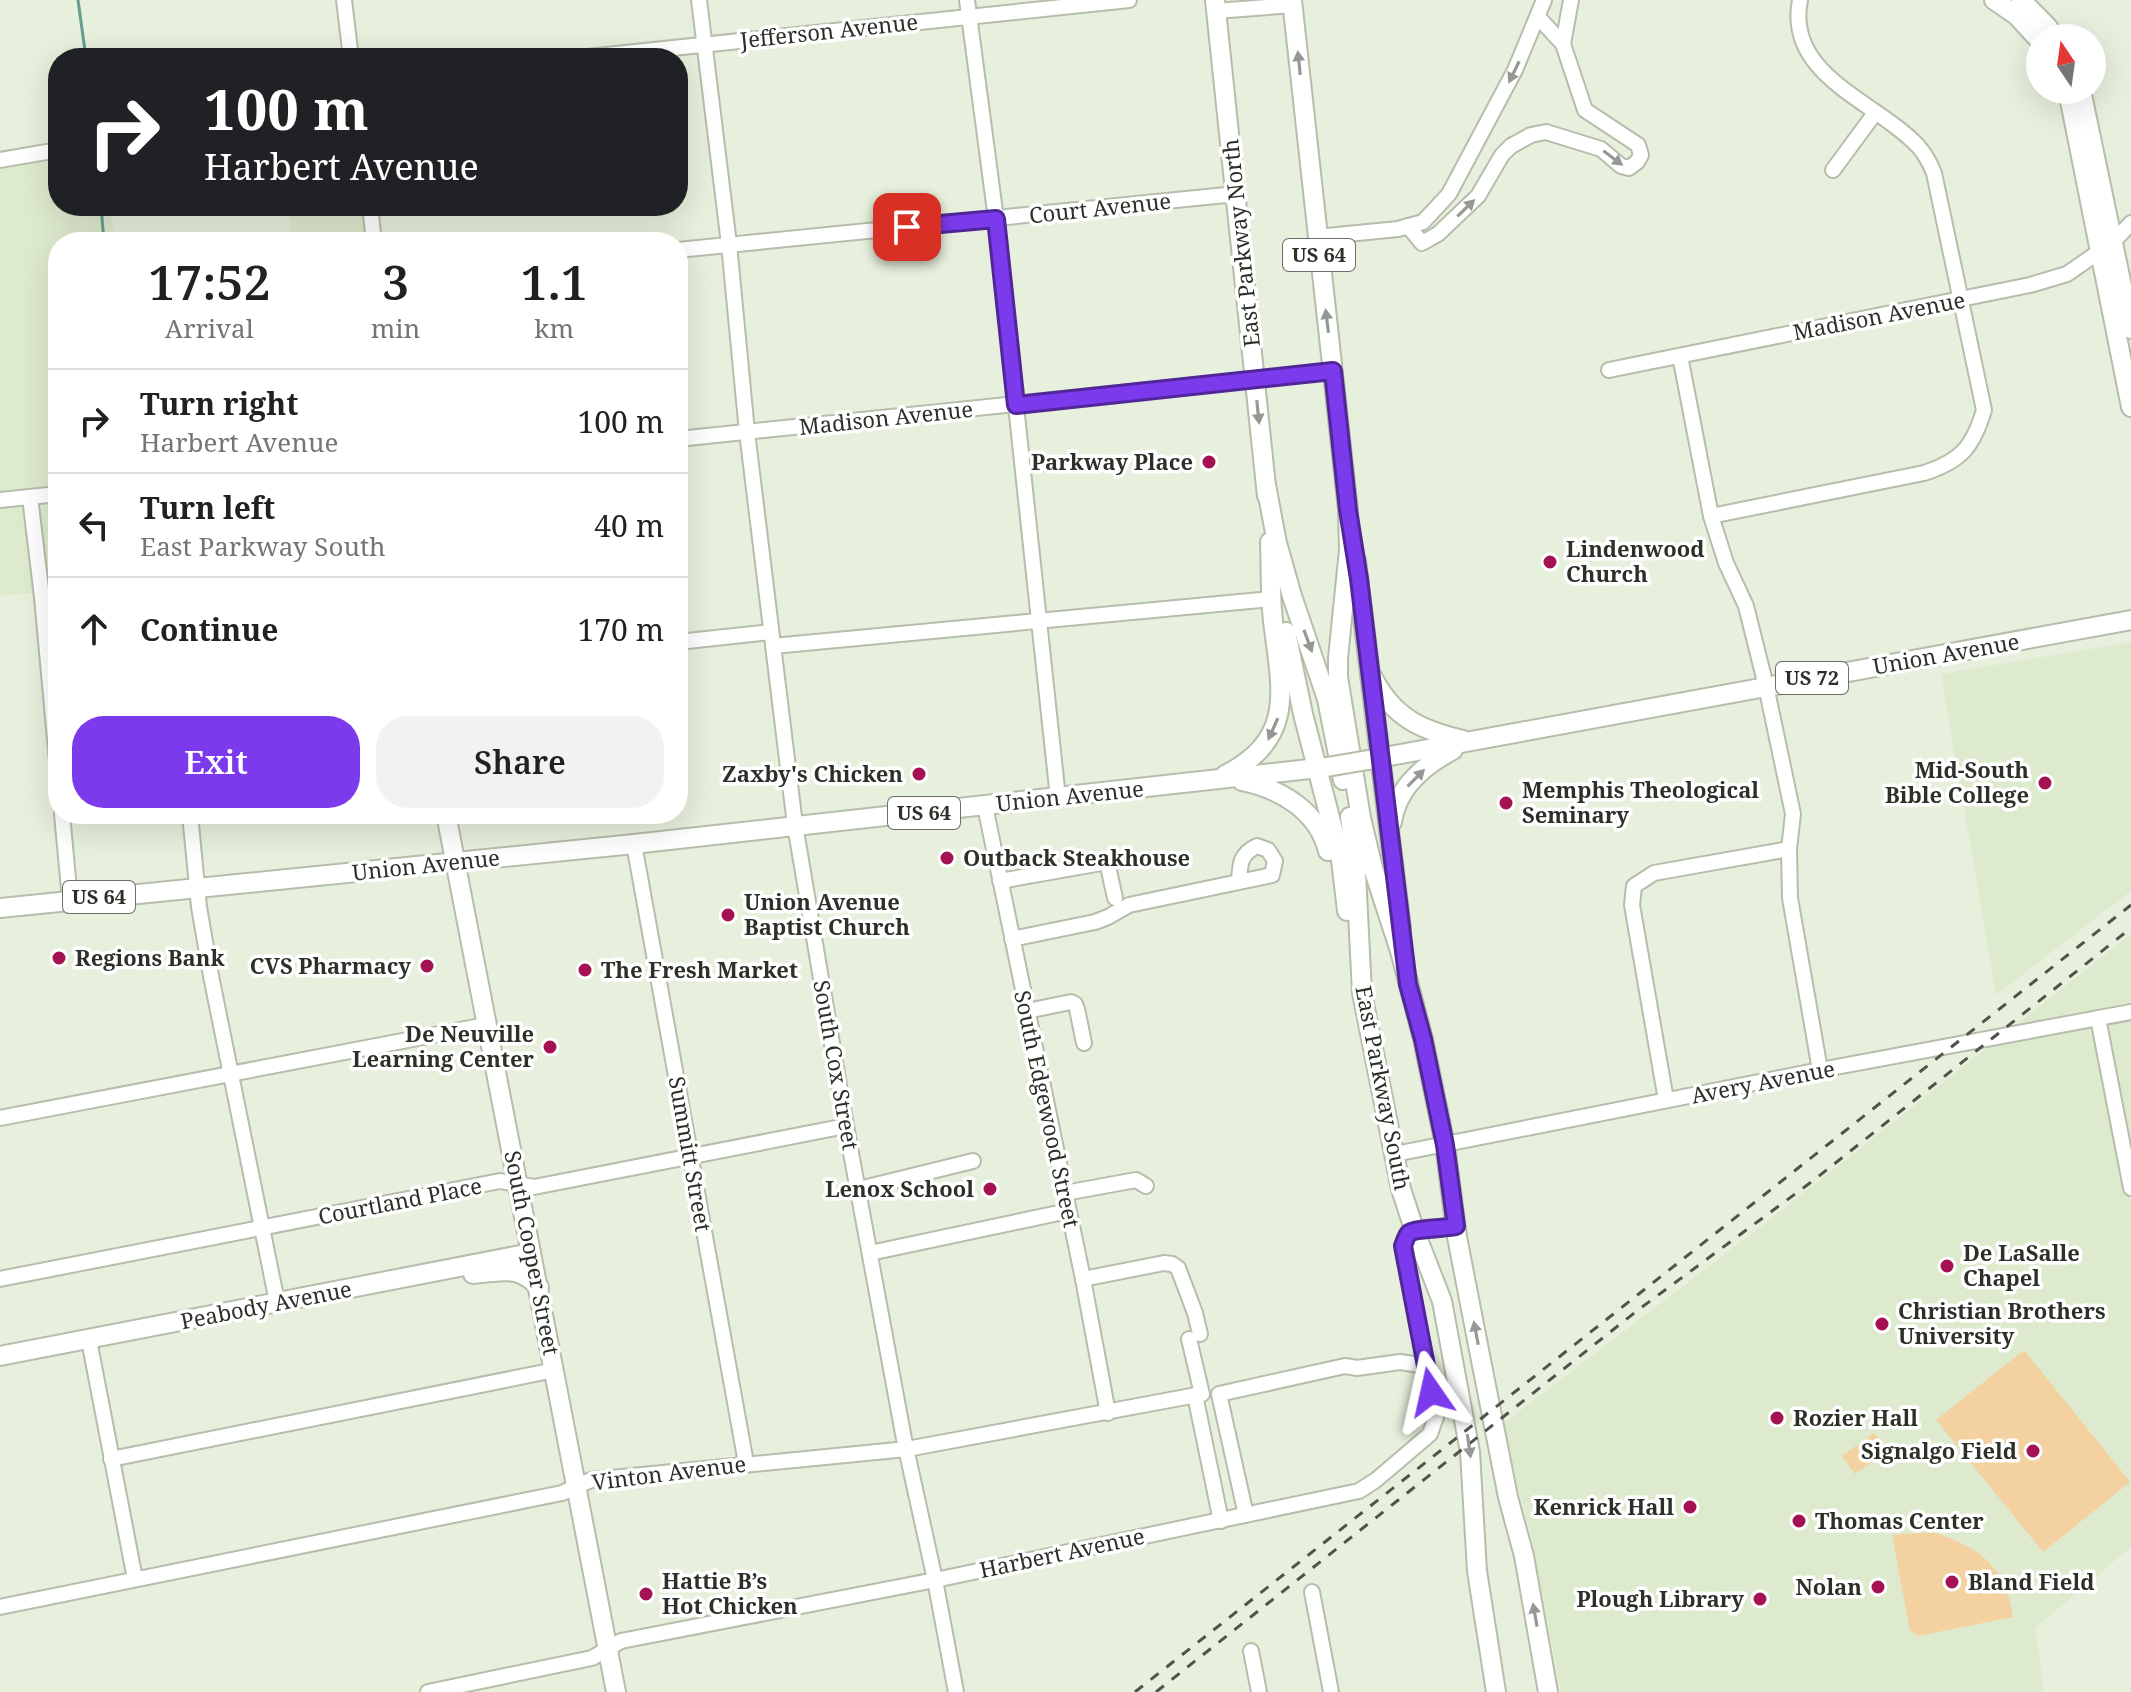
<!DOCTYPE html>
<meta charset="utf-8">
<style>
body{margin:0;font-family:"Noto Serif",serif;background:#f2f2f2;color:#202124;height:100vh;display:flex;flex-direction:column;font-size:30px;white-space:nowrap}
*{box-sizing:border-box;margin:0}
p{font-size:26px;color:#757577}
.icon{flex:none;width:44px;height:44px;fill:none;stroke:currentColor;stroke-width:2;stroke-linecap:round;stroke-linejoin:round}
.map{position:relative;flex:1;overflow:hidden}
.drawer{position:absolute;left:48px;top:232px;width:640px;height:592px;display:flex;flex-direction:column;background:#fff;border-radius:32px;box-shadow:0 8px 32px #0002}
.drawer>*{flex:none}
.guide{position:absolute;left:48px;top:48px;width:640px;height:168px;border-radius:32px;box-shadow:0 8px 32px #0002;background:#202124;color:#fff;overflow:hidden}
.needle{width:52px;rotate:347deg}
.buttons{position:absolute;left:2026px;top:24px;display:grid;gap:16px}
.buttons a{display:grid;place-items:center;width:80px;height:80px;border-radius:50%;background:#fff;box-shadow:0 8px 32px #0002;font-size:40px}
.pin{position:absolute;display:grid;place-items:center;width:68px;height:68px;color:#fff;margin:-34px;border-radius:16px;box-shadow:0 4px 12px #0006}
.me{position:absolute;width:88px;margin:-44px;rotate:349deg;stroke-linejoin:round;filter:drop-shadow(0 0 6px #0008)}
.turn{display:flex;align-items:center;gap:28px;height:168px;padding:0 24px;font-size:36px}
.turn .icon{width:104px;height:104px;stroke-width:2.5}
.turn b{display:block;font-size:56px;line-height:68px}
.eta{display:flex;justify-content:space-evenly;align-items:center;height:136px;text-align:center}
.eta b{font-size:48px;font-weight:600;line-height:56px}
.button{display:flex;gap:16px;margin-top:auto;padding:16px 24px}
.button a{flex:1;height:92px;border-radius:32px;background:#7c3aed;color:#fff;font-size:32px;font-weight:600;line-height:92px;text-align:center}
.button a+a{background:#f2f2f2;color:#202124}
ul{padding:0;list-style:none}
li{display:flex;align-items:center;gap:24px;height:104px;padding:0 24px;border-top:2px solid #e0e0e0}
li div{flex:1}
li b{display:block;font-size:30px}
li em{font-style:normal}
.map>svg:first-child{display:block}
</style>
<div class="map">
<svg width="2131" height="1692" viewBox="0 0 2131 1692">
<rect width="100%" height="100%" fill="#e7f0dc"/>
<!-- built -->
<g fill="#deeace">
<path d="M58,157V206H109L115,242H58V590L0,596V168Z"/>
<path d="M289,206H370L374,242H291Z"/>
<path d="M2131,642V891L1996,995L1941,674Z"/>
<path d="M2131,934V1547L2035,1628L2044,1692H1561L1531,1534L1500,1426L1767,1222Z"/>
</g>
<!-- green -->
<g fill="#f3d1a0">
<path d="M2024,1350L2130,1482L2043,1552L1936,1420Z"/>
<path d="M1874,1433L1888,1451L1855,1474L1842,1456Z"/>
<path d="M1933,1532C1980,1548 2005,1565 2013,1617L1918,1636L1910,1630L1892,1535Z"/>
</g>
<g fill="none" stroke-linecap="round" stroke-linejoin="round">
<!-- stream -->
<g stroke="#639f8e" stroke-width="3">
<path d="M78,0L86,58"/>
<path d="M101,206L104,242"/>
</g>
<!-- minor casing -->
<g stroke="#b5beaa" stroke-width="18">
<g id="minor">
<path d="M344,0L351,58"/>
<path d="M699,0L729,244L747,432L795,825L846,1126L904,1439L935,1580L956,1692"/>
<path d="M967,0L996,219L1058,798"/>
<path d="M1216,11L1293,5"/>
<path d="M1563,44L1571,0"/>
<path d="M578,58L1129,0"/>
<path d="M0,160L58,150"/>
<path d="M1833,170L1875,113"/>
<path d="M370,206L374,242"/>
<path d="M1408,226L1422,243L1438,234L1478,196L1502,155L1511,146L1531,135L1546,132L1601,149L1621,166L1629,168L1637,162L1641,155L1638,145L1585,110L1563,44L1538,17"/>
<path d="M1317,237L1398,229L1423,222L1449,194L1515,70L1544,0"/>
<path d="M678,250L1236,194"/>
<path d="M1680,356L1711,516L1726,563L1746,606L1766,686L1793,814L1789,849L1790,898L1820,1070"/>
<path d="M1609,370L2030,285L2067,274L2113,242L2131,223"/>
<path d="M678,439L1333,371"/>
<path d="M30,497L42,597L58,772"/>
<path d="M0,500L58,494"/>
<path d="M1711,516L1924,473C1961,461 1973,447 1984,410L1934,173C1930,163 1925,154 1918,146C1876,101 1785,76 1800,0"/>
<path d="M678,642L771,632"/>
<path d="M773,646L1271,599"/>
<path d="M985,806L1083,1279L1108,1413"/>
<path d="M62,814L70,900"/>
<path d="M190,814L199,907L211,976L277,1302"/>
<path d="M634,844L746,1463"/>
<path d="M1000,881L1107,862L1115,898"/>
<path d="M1012,939L1095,922L1108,917L1129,905L1272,875L1275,861L1268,850L1257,846C1240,854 1240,864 1239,881"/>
<path d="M1027,1011L1071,1002L1075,1004L1077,1009L1084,1043"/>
<path d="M2098,1018L2131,1188"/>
<path d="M1666,1100L1632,905L1634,886L1654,873L1789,849"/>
<path d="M0,1118L486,1025"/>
<path d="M1395,1154L1820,1070L2131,1012"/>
<path d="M859,1189L973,1161"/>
<path d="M1065,1193L1136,1180L1146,1186"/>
<path d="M870,1253L1068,1211"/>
<path d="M0,1279L500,1181L534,1187L846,1126"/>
<path d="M1083,1279L1164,1263L1172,1264L1178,1268L1195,1313L1200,1334"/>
<path d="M89,1340L135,1579"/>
<path d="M1195,1395L1221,1521"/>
<path d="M111,1459L555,1370"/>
<path d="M1246,1515L1219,1394L1345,1366L1357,1368L1400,1362L1427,1366"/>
<path d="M1312,1592L1331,1692"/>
<path d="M0,1607L562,1493L591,1480L907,1449L1202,1394L1189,1339"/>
<path d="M1251,1651L1259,1692"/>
<path d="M428,1692L592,1658L621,1641L935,1580L1359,1491L1376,1480L1430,1434L1436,1417L1403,1246L1407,1234L1414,1229L1434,1230L1456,1226"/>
</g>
</g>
<!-- major casing -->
<g stroke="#b5beaa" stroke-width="22">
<g id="major">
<path d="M1215,0L1267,496"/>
<path d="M1292,0L1348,510L1349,550L1338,658V677L1361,818L1373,868L1400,951L1423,1039L1445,1145L1457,1237L1478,1345L1508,1497L1524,1556L1548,1692"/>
<path d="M1994,0L2016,15L2040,41"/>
<path d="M2021,0L2046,25L2056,38"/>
<path d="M2066,90L2070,101L2131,407"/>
<path d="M2081,90L2131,329"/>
<path d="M1266,485L1277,543L1292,596L1327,699L1343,780"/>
<path d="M1356,560L1401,928"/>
<path d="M1286,632L1303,714L1341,860L1347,911"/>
<path d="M1373,678C1394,718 1421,730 1463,740"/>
<path d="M1368,760L2131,620"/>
<path d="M1225,775C1297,738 1281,689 1273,621C1270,595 1271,568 1270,542"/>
<path d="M1242,781C1281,789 1318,811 1328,851"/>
<path d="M446,814L616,1692"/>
<path d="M1350,817L1355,854L1362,993L1401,1189L1414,1229L1442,1301L1470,1452L1477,1571L1496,1692"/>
<path d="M1392,822C1397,788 1424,765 1453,750"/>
<path d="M0,908L634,844L1327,767"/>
<path d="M473,1274C502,1272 517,1264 539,1287"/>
<path d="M0,1356L531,1253"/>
</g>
</g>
<!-- minor -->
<use href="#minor" stroke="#fff" stroke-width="14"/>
<!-- major -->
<use href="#major" stroke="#fff" stroke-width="18"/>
<!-- rail -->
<g stroke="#4f5349" stroke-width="3" stroke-dasharray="10 10" stroke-linecap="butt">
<path d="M1135,1692L2131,905"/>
<path d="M1156,1692L1638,1310L1814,1180L2131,928"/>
</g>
<!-- major-bridge casing -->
<g stroke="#b5beaa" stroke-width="22" stroke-linecap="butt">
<path id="major-bridge" d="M1327,767L1368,760"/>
</g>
<!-- major-bridge -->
<use href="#major-bridge" stroke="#fff" stroke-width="18"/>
</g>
<!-- one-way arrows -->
<defs><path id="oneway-solid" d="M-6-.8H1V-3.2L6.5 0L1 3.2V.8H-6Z" transform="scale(2)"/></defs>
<g fill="#969894">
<use href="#oneway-solid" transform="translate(1299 63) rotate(-96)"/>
<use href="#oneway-solid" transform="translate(1514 72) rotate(116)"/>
<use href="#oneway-solid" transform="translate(1613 158) rotate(37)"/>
<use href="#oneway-solid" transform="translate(1466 208) rotate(-44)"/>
<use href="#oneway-solid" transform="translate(1327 321) rotate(-97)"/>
<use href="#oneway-solid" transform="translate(1258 412) rotate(84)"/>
<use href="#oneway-solid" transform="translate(1308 641) rotate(70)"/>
<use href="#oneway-solid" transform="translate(1273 729) rotate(114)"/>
<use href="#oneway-solid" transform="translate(1416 778) rotate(-45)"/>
<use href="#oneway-solid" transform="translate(1476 1333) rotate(-101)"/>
<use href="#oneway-solid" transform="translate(1469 1446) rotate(82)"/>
<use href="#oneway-solid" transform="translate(1535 1615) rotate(-100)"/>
</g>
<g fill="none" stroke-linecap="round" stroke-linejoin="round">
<!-- route casing -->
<g stroke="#51269a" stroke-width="20">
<path id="route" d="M907,227L996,219L1016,405L1333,371L1348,510L1359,579L1408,984L1423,1039L1445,1145L1456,1226C1447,1228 1413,1229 1409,1233C1407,1235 1404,1243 1403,1246L1431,1392"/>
</g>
<!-- route -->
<use href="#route" stroke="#7c3aed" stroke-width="14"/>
</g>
<!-- markers -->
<g fill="#a41252" stroke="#fff" stroke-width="3">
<circle cx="1209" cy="462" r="8"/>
<circle cx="1550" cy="562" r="8"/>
<circle cx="919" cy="774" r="8"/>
<circle cx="2045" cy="783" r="8"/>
<circle cx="1506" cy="803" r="8"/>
<circle cx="947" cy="858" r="8"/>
<circle cx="728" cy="915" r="8"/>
<circle cx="59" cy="958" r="8"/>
<circle cx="427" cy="966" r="8"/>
<circle cx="585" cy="970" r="8"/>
<circle cx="550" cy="1047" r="8"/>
<circle cx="990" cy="1189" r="8"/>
<circle cx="1947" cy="1266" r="8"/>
<circle cx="1882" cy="1324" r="8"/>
<circle cx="1777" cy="1418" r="8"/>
<circle cx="2033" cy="1451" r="8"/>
<circle cx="1690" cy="1507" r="8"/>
<circle cx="1799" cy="1521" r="8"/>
<circle cx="1952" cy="1582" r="8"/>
<circle cx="1878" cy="1587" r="8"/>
<circle cx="646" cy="1594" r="8"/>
<circle cx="1760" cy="1599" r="8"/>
</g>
<g text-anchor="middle" stroke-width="7" stroke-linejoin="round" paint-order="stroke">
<!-- shield labels -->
<g fill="#fff" stroke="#6c6e68" stroke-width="2">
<rect x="1283" y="239" width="72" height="32" rx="6"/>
<rect x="1776" y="662" width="72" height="32" rx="6"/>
<rect x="888" y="797" width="72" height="32" rx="6"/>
<rect x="63" y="881" width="72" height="32" rx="6"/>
</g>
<g font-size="20" font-weight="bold" fill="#2d3028">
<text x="1319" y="262">US 64</text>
<text x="1812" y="685">US 72</text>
<text x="924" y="820">US 64</text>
<text x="99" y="904">US 64</text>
</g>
<!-- street labels -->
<g font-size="22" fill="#2d3028" stroke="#fff">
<text transform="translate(829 31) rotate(-6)" y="8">Jefferson Avenue</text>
<text transform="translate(1100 208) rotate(-6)" y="8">Court Avenue</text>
<text transform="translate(1241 243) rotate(-96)" y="8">East Parkway North</text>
<text transform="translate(1879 316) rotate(-11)" y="8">Madison Avenue</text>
<text transform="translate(886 418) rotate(-6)" y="8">Madison Avenue</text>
<text transform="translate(1946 654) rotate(-10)" y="8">Union Avenue</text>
<text transform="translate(1070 796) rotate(-6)" y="8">Union Avenue</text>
<text transform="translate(426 865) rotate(-6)" y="8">Union Avenue</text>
<text transform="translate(836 1065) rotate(80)" y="8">South Cox Street</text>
<text transform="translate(1763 1082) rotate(-11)" y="8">Avery Avenue</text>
<text transform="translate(1383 1088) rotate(79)" y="8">East Parkway South</text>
<text transform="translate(1047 1109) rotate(78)" y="8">South Edgewood Street</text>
<text transform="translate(690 1154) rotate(80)" y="8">Summitt Street</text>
<text transform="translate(400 1201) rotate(-11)" y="8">Courtland Place</text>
<text transform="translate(532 1253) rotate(79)" y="8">South Cooper Street</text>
<text transform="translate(266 1305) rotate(-11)" y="8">Peabody Avenue</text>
<text transform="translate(669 1473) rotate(-7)" y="8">Vinton Avenue</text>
<text transform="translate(1062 1553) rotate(-12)" y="8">Harbert Avenue</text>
</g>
<!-- poi labels -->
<g font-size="22" font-weight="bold" fill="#2d3028" stroke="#fff" text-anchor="start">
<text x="1193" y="470" text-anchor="end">Parkway Place</text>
<text x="1566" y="557">Lindenwood<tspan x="1566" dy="25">Church</tspan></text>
<text x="2029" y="778" text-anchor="end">Mid-South<tspan x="2029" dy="25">Bible College</tspan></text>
<text x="903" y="782" text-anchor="end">Zaxby's Chicken</text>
<text x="1522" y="798">Memphis Theological<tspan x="1522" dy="25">Seminary</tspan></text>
<text x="963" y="866">Outback Steakhouse</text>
<text x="744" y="910">Union Avenue<tspan x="744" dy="25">Baptist Church</tspan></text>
<text x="75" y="966">Regions Bank</text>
<text x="411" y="974" text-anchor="end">CVS Pharmacy</text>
<text x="601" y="978">The Fresh Market</text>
<text x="534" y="1042" text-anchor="end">De Neuville<tspan x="534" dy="25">Learning Center</tspan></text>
<text x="974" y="1197" text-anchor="end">Lenox School</text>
<text x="1963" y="1261">De LaSalle<tspan x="1963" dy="25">Chapel</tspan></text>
<text x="1898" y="1319">Christian Brothers<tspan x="1898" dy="25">University</tspan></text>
<text x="1793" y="1426">Rozier Hall</text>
<text x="2017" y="1459" text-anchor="end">Signalgo Field</text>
<text x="1674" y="1515" text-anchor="end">Kenrick Hall</text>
<text x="1815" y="1529">Thomas Center</text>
<text x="662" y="1589">Hattie B’s<tspan x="662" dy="25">Hot Chicken</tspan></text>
<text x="1968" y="1590">Bland Field</text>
<text x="1862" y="1595" text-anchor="end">Nolan</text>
<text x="1744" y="1607" text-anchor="end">Plough Library</text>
</g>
</g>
</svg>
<div class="buttons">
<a><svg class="needle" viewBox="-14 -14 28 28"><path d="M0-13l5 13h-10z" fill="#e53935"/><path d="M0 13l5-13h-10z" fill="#757577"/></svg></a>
</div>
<div class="pin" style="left:907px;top:227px;background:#d93025"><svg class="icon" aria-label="arrive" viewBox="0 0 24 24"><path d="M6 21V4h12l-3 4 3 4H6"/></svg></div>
<svg class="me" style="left:1431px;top:1392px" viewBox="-20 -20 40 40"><path d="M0-17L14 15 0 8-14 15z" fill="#7c3aed" stroke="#fff" stroke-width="4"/></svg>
<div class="guide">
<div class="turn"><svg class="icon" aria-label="right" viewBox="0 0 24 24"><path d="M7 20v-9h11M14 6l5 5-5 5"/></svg><div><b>100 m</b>Harbert Avenue</div></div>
</div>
<section class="drawer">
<div class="eta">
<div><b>17:52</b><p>Arrival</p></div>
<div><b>3</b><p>min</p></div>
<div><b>1.1</b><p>km</p></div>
</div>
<ul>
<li><svg class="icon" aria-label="right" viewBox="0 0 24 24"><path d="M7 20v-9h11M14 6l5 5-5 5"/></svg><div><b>Turn right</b><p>Harbert Avenue</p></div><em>100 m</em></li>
<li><svg class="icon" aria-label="left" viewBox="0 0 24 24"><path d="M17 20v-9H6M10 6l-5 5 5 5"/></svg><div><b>Turn left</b><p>East Parkway South</p></div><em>40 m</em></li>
<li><svg class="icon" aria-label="ahead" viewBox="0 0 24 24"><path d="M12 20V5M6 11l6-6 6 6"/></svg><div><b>Continue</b></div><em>170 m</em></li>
</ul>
<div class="button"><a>Exit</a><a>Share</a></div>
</section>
</div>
